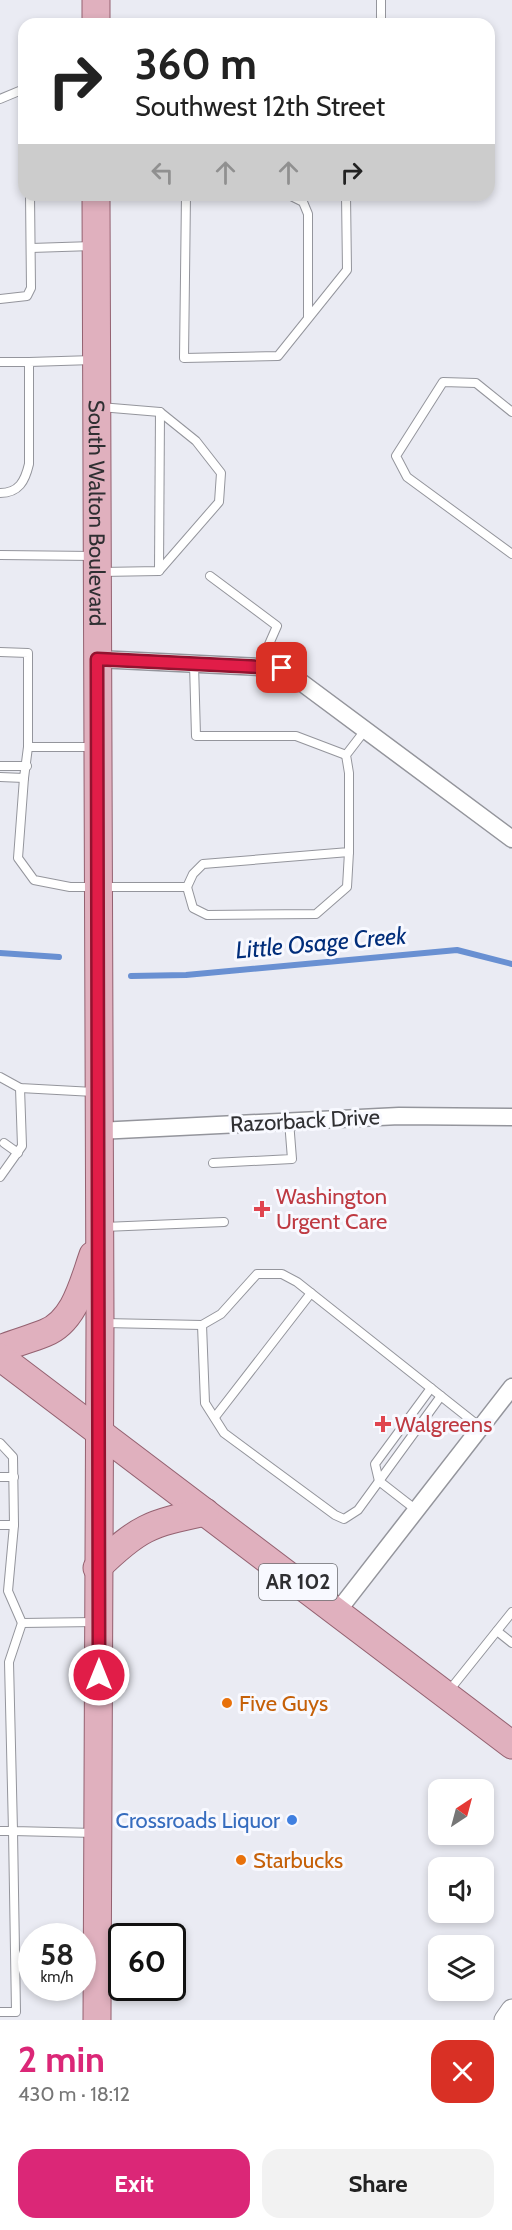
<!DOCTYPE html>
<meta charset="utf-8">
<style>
body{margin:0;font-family:Cabin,sans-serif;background:#f2f2f2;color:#222;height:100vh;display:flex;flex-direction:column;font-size:22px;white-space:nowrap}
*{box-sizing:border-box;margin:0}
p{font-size:20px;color:#767676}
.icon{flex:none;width:33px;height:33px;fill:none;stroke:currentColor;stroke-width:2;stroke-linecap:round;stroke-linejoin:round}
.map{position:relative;height:2020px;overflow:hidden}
.panel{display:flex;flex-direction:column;background:#fff;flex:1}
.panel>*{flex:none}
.banner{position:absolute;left:18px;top:18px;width:477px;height:183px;border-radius:18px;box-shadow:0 3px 9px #0003;background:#fff;color:#222;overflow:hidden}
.needle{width:39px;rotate:36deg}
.buttons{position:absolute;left:428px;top:1779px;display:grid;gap:12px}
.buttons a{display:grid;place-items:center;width:66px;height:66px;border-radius:12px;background:#fff;box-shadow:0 3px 9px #0003;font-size:30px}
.speed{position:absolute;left:18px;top:1923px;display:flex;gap:12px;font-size:30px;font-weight:700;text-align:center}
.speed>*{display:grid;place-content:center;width:78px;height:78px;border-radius:50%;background:#fff;box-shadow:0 3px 9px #0003;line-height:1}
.speed small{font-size:15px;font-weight:400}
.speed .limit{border:3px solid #111;border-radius:9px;background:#fff;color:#111}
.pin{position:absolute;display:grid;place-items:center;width:51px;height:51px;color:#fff;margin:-26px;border-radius:12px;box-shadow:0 3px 9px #0006}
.me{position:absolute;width:66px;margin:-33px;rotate:0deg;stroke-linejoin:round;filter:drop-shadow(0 0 4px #0008)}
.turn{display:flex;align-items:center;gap:21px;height:126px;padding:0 18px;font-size:27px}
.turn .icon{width:78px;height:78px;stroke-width:2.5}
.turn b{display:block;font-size:42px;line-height:51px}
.lanes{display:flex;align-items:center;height:57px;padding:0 18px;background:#0003;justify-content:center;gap:30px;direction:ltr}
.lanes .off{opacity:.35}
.round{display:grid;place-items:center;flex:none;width:63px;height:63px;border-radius:18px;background:#f2f2f2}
.summary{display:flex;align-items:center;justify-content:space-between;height:102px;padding:0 18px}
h1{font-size:36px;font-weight:700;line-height:45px;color:#db2777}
.button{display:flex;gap:12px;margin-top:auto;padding:12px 18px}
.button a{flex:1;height:69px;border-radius:18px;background:#db2777;color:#fff;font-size:24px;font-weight:700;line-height:69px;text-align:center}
.button a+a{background:#f2f2f2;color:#222}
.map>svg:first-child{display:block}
</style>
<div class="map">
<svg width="512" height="2020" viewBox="0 0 512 2020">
<rect width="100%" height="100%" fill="#eaebf3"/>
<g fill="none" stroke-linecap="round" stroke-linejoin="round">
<!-- stream -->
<g stroke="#6990d2" stroke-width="6">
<path d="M0,953L59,957"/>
<path d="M131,976L186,975L457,950L512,964"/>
</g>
<!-- service casing -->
<g stroke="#94959c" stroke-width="10">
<g id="service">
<path d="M381,0V24"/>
<path d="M0,99L24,89"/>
<path d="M186,195L184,358L278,356L347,270L346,195"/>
<path d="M289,195L303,202L308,214V317"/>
<path d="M31,248L93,246"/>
<path d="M0,299L27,296L31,288L30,195"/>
<path d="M0,362H29"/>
<path d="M100,407L160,412L196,441L221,473L219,502L159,571L101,572"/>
<path d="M512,412L476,383L443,382L396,456L407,477L512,554"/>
<path d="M0,493C19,493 25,481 29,464V362L93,360"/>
<path d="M0,555L94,556"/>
<path d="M159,571L160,412"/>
<path d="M210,576L277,626L259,667"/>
<path d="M0,652L28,653V747L24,778L0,777"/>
<path d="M194,664L196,736H296L346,755"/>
<path d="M28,747H93"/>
<path d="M0,766H27"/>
<path d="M24,778L18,858L34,880L70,887H187L193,874L203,864L349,852V773L346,755L366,729"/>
<path d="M187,887L193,908L207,915L316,914L347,887L349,852"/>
<path d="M0,1077L20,1088L94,1092"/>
<path d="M4,1143L18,1153"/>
<path d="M213,1163L292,1159L289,1121"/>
<path d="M0,1177L22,1146L20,1088"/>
<path d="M104,1227L224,1222"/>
<path d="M104,1323L202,1325L221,1314L257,1274H282L297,1282L480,1427"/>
<path d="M202,1325L205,1403L224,1433L335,1515L344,1519L358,1510L441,1396"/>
<path d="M215,1417L311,1293"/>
<path d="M0,1443L13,1457L14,1525L8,1591L22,1623"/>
<path d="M0,1477H14"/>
<path d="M415,1509L379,1481L375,1464L431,1388"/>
<path d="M0,1525H14"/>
<path d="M95,1622L22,1623L9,1662L13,1831L95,1833"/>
<path d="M497,1631L512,1643"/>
<path d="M448,1692L512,1612"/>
<path d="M0,1831H13L16,2012H0"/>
</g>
</g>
<!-- minor casing -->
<g stroke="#94959c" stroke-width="19">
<g id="minor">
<path d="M97,659L282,668L512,839"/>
<path d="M98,1131L399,1116L512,1117"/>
<path d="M337,1612L512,1387"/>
</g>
</g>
<!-- tertiary casing -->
<g stroke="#94959c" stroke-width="23">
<path id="tertiary" d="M505,2020L512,2010"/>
</g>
<!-- primary casing -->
<g stroke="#946170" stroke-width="29">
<g id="primary">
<path d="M96,0V24"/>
<path id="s1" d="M96,195L100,1323L97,2020"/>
<path d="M0,1349C15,1343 30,1339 45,1333C75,1321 83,1283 93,1255"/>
<path d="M0,1357L512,1745"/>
<path d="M97,1568C139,1527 149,1524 205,1512"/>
</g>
</g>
<!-- service -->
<use href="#service" stroke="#fff" stroke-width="8"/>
<!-- minor -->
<use href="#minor" stroke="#fff" stroke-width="16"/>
<!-- tertiary -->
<use href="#tertiary" stroke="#fff" stroke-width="21"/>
<!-- primary -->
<use href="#primary" stroke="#e0b0be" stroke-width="27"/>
</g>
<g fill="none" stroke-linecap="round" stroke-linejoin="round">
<!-- route casing -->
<g stroke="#92132f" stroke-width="15">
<path id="route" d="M99,1675L97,659L282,668"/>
</g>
<!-- route -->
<use href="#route" stroke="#e11d48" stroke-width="10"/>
</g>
<!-- markers -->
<g fill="#e0444e" stroke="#f8f9ff" stroke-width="2">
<path d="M259 1200h6v6h6v6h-6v6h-6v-6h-6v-6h6z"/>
<path d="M380 1415h6v6h6v6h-6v6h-6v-6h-6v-6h6z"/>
</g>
<g fill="#e8710a" stroke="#f8f9ff" stroke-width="2">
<circle cx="227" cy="1703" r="6"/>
<circle cx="241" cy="1860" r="6"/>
</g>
<circle fill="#3f7fe0" stroke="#f8f9ff" stroke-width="2" cx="292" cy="1820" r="6"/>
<g text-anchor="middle" stroke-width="6" stroke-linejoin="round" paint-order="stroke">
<!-- shield labels -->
<rect fill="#f8f9ff" stroke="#6b6c70" stroke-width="1.5" x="259" y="1564" width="78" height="36" rx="4.5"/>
<g font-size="21" font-weight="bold" fill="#2f2f32">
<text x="298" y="1589">AR 102</text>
</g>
<!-- street labels -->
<g font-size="22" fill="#2f2f32" stroke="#f8f9ff">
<text dy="8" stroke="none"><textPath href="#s1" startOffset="318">South Walton Boulevard</textPath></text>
<text transform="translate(305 1120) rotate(-3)" y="8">Razorback Drive</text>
</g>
<!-- health labels -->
<g font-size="22" fill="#be3a42" stroke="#f8f9ff" text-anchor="start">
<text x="276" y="1204">Washington<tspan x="276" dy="25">Urgent Care</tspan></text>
<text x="395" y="1432">Walgreens</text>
</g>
<!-- food labels -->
<g font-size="22" fill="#c56008" stroke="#f8f9ff" text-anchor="start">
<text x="239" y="1711">Five Guys</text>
<text x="253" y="1868">Starbucks</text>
</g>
<!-- shop labels -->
<g font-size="22" fill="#366cbe" stroke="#f8f9ff" text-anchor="end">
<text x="280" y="1828">Crossroads Liquor</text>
</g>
<!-- water labels -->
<g font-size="24" font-style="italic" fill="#002d7a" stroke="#f8f9ff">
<text transform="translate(321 943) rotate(-5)" y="8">Little Osage Creek</text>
</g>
</g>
</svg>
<div class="buttons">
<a><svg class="needle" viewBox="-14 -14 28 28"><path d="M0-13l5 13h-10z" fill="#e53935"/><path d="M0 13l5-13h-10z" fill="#767676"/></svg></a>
<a><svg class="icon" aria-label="sound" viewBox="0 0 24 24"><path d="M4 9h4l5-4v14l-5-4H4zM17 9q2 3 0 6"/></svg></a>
<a><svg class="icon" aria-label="layers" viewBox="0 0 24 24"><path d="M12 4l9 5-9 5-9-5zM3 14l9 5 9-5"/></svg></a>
</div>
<div class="speed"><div>58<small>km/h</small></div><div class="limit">60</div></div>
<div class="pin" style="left:282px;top:668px;background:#d93025"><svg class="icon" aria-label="arrive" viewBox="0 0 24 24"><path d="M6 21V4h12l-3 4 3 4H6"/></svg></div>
<svg class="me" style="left:99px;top:1675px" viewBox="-20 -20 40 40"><circle r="17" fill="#e11d48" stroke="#fff" stroke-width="3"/><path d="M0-11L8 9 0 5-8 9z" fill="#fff"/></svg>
<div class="banner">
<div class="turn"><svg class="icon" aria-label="right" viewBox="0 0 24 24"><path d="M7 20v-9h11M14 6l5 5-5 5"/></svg><div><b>360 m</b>Southwest 12th Street</div></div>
<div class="lanes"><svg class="icon off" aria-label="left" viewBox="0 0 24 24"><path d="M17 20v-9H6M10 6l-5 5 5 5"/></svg><svg class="icon off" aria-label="ahead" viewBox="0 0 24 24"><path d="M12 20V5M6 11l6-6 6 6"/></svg><svg class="icon off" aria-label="ahead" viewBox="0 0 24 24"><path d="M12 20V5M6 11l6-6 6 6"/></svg><svg class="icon" aria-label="right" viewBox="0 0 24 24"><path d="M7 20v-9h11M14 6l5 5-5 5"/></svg></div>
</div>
</div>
<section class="panel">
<div class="summary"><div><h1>2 min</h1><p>430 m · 18:12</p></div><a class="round" style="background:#d93025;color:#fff"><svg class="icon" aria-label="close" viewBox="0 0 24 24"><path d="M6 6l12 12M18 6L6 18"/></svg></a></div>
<div class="button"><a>Exit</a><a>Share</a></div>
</section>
